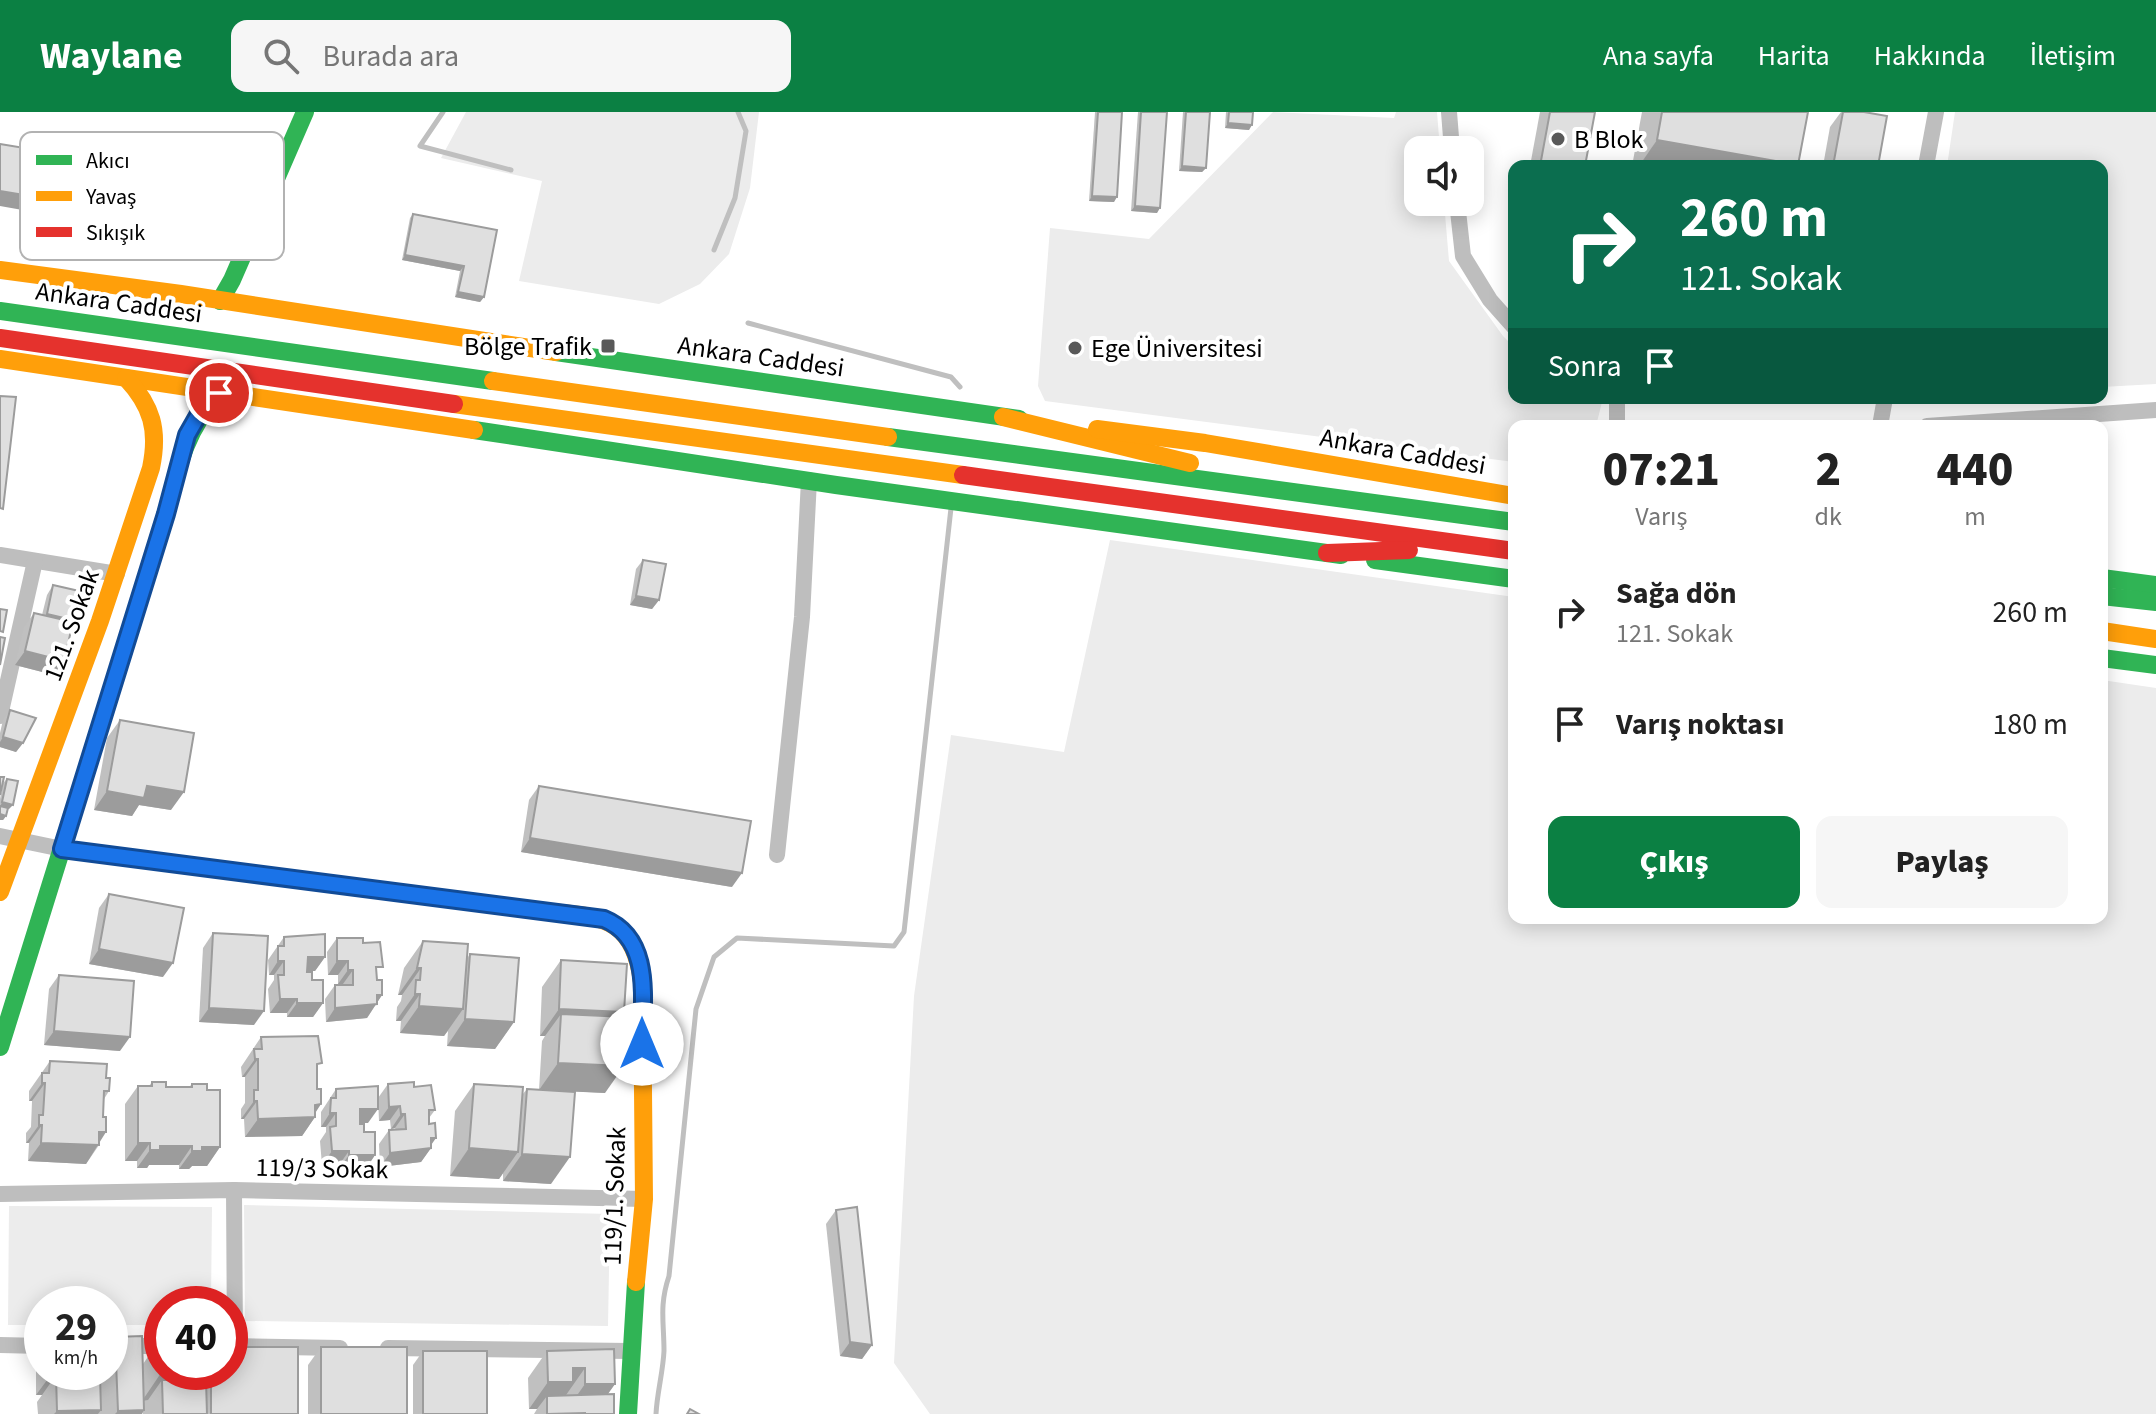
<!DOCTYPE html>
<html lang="tr">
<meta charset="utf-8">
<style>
body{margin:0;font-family:"Source Sans 3",sans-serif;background:#f6f6f6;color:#222;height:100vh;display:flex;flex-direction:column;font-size:30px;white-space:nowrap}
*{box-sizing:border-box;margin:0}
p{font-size:26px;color:#767676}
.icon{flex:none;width:44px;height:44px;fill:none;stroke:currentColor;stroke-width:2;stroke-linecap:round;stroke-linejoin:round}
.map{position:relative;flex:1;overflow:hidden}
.drawer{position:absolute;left:1508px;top:308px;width:600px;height:504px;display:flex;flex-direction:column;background:#fff;border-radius:16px;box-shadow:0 4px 20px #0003}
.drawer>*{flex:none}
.banner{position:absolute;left:1508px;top:48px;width:600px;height:244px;border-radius:16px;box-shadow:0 4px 20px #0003;background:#0b6e4f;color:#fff;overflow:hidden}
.tools{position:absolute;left:1404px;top:24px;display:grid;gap:16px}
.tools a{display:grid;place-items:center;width:80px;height:80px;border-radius:16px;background:#fff;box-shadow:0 4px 20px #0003;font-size:40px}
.speed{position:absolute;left:24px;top:1174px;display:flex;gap:16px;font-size:40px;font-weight:700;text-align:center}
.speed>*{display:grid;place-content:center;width:104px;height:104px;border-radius:50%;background:#fff;box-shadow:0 4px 20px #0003;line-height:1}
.speed small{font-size:20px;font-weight:400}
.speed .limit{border:12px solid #d22;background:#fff;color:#111}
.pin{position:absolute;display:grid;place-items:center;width:68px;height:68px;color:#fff;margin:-34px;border:4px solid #fff;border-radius:50%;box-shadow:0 2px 8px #0007}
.me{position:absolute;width:88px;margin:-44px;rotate:0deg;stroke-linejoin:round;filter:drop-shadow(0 0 6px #0008)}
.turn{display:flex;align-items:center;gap:28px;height:168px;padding:0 40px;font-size:36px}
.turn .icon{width:104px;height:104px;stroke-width:2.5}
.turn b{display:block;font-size:56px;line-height:68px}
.then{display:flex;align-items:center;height:76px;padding:0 40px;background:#0003;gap:16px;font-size:30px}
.eta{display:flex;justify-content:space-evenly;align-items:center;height:136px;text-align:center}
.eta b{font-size:48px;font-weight:800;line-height:56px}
.cta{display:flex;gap:16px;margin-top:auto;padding:16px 40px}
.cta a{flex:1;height:92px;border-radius:16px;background:#0b8043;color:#fff;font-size:32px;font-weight:800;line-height:92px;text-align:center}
.cta a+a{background:#f6f6f6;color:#222}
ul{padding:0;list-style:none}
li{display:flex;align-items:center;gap:24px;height:112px;padding:0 40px}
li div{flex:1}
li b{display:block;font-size:30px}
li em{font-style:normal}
header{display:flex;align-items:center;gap:48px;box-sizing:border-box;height:112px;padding:0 40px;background:#0b8043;color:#fff}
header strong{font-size:38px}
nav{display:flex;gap:44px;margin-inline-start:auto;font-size:28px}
.search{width:560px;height:72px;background:#f6f6f6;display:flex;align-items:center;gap:20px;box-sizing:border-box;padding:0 28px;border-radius:16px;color:#767676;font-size:30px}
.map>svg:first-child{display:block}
</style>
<header>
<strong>Waylane</strong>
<div class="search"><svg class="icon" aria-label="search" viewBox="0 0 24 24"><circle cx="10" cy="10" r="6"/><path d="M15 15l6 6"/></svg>Burada ara</div>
<nav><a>Ana sayfa</a><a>Harita</a><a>Hakkında</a><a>İletişim</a></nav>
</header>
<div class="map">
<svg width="2156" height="1302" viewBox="0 0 2156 1302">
<rect width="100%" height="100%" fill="#fff"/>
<!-- green -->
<g fill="#ececec">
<path d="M466,0H759L750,76L729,142L700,172L659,192L519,169L542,69L441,46Z"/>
<path d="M1273,0L1394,6L1396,0H1437L1440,38H1418V90H1444L1449,149L1503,224L1514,235V286H1603L1596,314H1514V350L1045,289L1038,274L1050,116L1149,127Z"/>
<path d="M1955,0H2156V272L2102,275V54H1947Z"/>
<path d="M1110,428L1514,485V806H2102V568L2156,576V1302H930L894,1251L914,884L951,623L1064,640Z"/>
<path d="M244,1093L610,1102L608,1214L245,1209Z"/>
<path d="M9,1094L212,1095L211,1192H162V1213H110V1192H42V1213H8Z"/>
</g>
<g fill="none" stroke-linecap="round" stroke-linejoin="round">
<!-- stream -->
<g stroke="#bfbfbf" stroke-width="5">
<path d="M443,0L420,34L511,58"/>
<path d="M714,138L735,86L746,19L738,0"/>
<path d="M748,211L951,265L960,275"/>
<path d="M656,1302C657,1281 663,1260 664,1239C664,1210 659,1194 669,1164L696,897L714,845L737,826L894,834L904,820L951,396"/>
</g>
<!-- street -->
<g stroke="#bebebe" stroke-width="16">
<path d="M1449,0L1452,38"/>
<path d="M1926,54L1936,0"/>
<path d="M1457,90L1463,144L1490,188L1514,215"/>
<path d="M1617,314V286"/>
<path d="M1880,314L1885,286"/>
<path d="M1927,314L2156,298"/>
<path d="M0,443L117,462"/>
<path d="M0,604L35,449"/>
<path d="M0,724L62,737"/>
<path d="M777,743L802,505L809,368"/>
<path d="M234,1078L235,1234"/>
<path d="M0,1082L234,1078L644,1087"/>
<path d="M0,1233L42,1234"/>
<path d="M110,1234H162"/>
<path d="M230,1234L340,1236"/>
<path d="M388,1236L630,1239"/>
</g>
<!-- fast -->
<g stroke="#30b455" stroke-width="18">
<path d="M220,189L232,168L305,0"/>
<path d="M0,199L493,269"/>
<path d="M556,240L1019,307"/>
<path d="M474,318L836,373L1341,443"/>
<path d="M888,325L1514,410"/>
<path d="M1375,448L1514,467"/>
<path d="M2102,466L2156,473"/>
<path d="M2102,484L2156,490"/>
<path d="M2102,546L2156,553"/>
<path d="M62,737L533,798"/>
<path d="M0,935L166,402C178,354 185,319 219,281"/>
<path d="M628,1302L636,1170"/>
</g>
<!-- slow -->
<g stroke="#ff9f0a" stroke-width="18">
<path d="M0,158L181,182L556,240"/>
<path d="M0,247L474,318"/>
<path d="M493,269L888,325"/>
<path d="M454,292L963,363"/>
<path d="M1003,305L1190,351"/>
<path d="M1097,317L1205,331L1514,384"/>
<path d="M2102,519L2156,527"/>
<path d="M0,780L100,509L151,356C159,318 152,294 126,266"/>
<path d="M533,798C592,806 633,797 642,870L644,1087L636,1170"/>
</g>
<!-- jam -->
<g stroke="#e5322d" stroke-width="18">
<path d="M0,226L454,292"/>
<path d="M963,363L1514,439"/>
<path d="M1327,441L1409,438"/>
</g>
</g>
<!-- wall -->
<g fill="#c0c0c0">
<path d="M1095,0H1122L1114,90L1089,89Z"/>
<path d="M1138,0H1167L1157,101L1131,99Z"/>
<path d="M1183,0H1210L1206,56L1202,60L1179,59Z"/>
<path d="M1226,0H1253L1249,18L1225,16Z"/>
<path d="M1540,0H1595L1585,54H1530Z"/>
<path d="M1642,0H1808L1797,54H1632Z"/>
<path d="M1841,0H1864L1878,54H1823L1830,15Z"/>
<path d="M136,82L154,96L141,103L132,86Z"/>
<path d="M196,91L205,128L183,121L189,101Z"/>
<path d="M413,102L497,118L484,185L480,190L455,185L460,159L402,148L410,106Z"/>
<path d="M1514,141V171L1509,170Z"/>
<path d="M643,448L659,488L652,497L630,493L636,457Z"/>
<path d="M53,473L75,520L71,519L54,563L15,553L24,515L34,501L42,503L47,483Z"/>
<path d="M10,598L23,631L16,640L0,635V621L3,608Z"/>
<path d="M120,608L171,698L139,693L132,704L94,698L107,626Z"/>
<path d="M7,667L9,697H8L6,704L3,708H0V687L3,671Z"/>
<path d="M539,674L732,775L521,740L529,688Z"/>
<path d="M109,782L163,865L89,852L99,796Z"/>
<path d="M213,821L254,913L199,910L203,836Z"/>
<path d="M284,825L325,845L315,859H307L323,891L313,905H287V901H270L268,877L274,868V863H269L268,848Z"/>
<path d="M337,826L363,831L377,863V868L382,883L367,906L326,910L325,887L335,873H343L338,872V863H328L327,840Z"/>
<path d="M423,829L466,848L470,842L514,910L495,937L447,934L448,919L444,924L400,921L401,909H396L397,895L401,889L402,883H398L404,856Z"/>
<path d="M561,848L624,900L621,905L605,981L550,978L551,1072L503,1069V1061L499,1067L450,1064L455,999L474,972L522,983L527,977L539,978L542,929L545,924H540L542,875Z"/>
<path d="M59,863L120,939L44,933L49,877Z"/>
<path d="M261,925L317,959L315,1005L302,1024L245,1025L244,1007H241V997L245,991V965H242L241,955Z"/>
<path d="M50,949L106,966L109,979L104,987L99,1033L86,1052L28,1049L29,1031H26V1021L31,1015L32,989H29V979Z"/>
<path d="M152,970L166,975H189L192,972L207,978L220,1035L207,1054H192L189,1057H179V1053H149L147,1056H137V1049H125V992L138,974H149Z"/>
<path d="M388,972L414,975L435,998L429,1006L431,1036L421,1050L380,1055L379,1032L389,1018H396L395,1016L391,1017L390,1008L379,1009L378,986Z"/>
<path d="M336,977L368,1011H360L375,1043L365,1058L339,1057V1053H322L320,1029L326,1020V1015H321V1000Z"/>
<path d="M836,1098L872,1233L862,1247L840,1244L826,1112Z"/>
<path d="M115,1225L143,1252L161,1226L162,1260H230L298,1302H143V1299L142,1302H38L37,1290L42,1283H36V1248L42,1239V1260H96L95,1263H97V1260H110V1232Z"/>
<path d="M321,1235L407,1302H308V1253Z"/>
<path d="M423,1239L487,1302H413V1253Z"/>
<path d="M547,1239L615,1272L607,1282L614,1302H534L537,1297H529L528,1266Z"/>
</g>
<!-- shaded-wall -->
<g fill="#9c9c9c">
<path d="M1228,11L1252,13L1249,18L1225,16Z"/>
<path d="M1657,28L1798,53L1797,54H1639Z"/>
<path d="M1182,54L1206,56L1202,60L1179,59Z"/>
<path d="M0,79L72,91L62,105L0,94Z"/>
<path d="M1092,84L1117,85L1114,90L1089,89Z"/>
<path d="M158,91L154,96L141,103L145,98Z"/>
<path d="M1135,94L1160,96L1157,101L1131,99Z"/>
<path d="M190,112L212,118L205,128L183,121Z"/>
<path d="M405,143L464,154L460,159L402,148Z"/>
<path d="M1514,162V171L1509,170Z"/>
<path d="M458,180L484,185L480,190L455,185Z"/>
<path d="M636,484L659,488L652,497L630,493Z"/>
<path d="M47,502L81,510L75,520L40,512Z"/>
<path d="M25,539L64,549L54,563L15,553Z"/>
<path d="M3,625L23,631L16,640L0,635V630Z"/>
<path d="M147,674L184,680L171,698L139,693L132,704L94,698L107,679Z"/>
<path d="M2,690L13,693L9,697L0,695Z"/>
<path d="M0,702L6,704L3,708H0Z"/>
<path d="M530,726L742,761L732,775L521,740Z"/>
<path d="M99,837L173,851L163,865L89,852Z"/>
<path d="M308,845H325L315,859H298Z"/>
<path d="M278,849H284L274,863H269Z"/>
<path d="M337,849H348L338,863H328Z"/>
<path d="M417,856H421L402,883H398Z"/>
<path d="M348,858H353L343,872H338Z"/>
<path d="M415,882H420L401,909H396Z"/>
<path d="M377,883H382L367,906L326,910L335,896Z"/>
<path d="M280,887H297L287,901H270Z"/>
<path d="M297,891H323L313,905H287Z"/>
<path d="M419,894L463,897L444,924L400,921Z"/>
<path d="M209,896L264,899L254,913L199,910Z"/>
<path d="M559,897L624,900L605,927L561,902L545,924H540Z"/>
<path d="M465,907L514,910L495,937L447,934Z"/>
<path d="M54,919L130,925L120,939L44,933Z"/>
<path d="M255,947H258L245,965H242Z"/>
<path d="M558,951L624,954L605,981L539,978Z"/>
<path d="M42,971H45L32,989H29Z"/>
<path d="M254,989H257L244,1007H241Z"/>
<path d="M321,992L312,1006L315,1005L302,1024L245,1025L258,1007L315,993Z"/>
<path d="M400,994L390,1008L379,1009L389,995Z"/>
<path d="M360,997H378L368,1011H350Z"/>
<path d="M330,1001H336L326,1015H321Z"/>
<path d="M401,1002H405L395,1016L391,1017Z"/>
<path d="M39,1013H42L29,1031H26Z"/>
<path d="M99,1020H106L86,1052L28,1049L41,1031Z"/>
<path d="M431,1026H436L429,1036H431L421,1050L380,1055L390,1041Z"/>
<path d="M138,1031H150L137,1049H125Z"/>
<path d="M160,1034H192L179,1053H149L147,1056H137L150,1038Z"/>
<path d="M202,1035H220L207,1054H192L189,1057H179L192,1039Z"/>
<path d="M469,1036L518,1040L499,1067L450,1064Z"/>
<path d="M332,1039H349L339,1053H322Z"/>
<path d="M522,1042L570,1045L551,1072L503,1069Z"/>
<path d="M349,1043H375L365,1058L339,1057Z"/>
<path d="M850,1230L872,1233L862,1247L840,1244Z"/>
<path d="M573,1256H585L566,1283L547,1284L537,1297H529L548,1270Z"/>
<path d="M53,1260H96L80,1283L56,1263L42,1283H36Z"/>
<path d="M161,1261H205L186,1288L162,1268L148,1288L142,1289Z"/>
<path d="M585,1272H615L596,1299H566Z"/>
<path d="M101,1298L98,1302H54L57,1299Z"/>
<path d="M144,1298L142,1302H115L118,1299Z"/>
</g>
<!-- building -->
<g fill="#dfdfdf" stroke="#9c9c9c" stroke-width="2">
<path d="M1098,0H1122L1117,85L1092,84Z"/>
<path d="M1141,0H1167L1160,96L1135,94Z"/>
<path d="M1186,0H1210L1206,56L1182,54Z"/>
<path d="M1229,0H1253L1252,13L1228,11Z"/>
<path d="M1550,0H1595L1585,54H1540Z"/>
<path d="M1662,0H1808L1798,53L1657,28Z"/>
<path d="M1843,0H1864L1887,4L1878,54H1833Z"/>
<path d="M0,32L79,45L72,91L0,79Z"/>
<path d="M413,102L497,118L484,185L458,180L464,154L405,143Z"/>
<path d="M0,284L16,285L3,397L0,396Z"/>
<path d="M643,448L666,452L659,488L636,484Z"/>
<path d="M53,473L88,481L81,510L47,502Z"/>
<path d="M0,497L7,498L3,520L0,519Z"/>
<path d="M34,501L73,510L64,549L25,539Z"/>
<path d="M0,525L5,526L0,553Z"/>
<path d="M10,598L36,606L23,631L3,625Z"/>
<path d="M120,608L194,621L184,680L147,674L144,686L107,679Z"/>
<path d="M0,665H4L0,683Z"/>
<path d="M7,667L18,669L13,693L2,690Z"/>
<path d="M539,674L751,709L742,761L530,726Z"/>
<path d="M0,694L8,696L6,704L0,702Z"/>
<path d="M109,782L184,796L173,851L99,837Z"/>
<path d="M213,821L268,824L264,899L209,896Z"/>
<path d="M325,822V845H308L307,860H312V868H323V891H297V887H280L278,863H284V849H278V834H284V825Z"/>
<path d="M337,826H363V831L380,830L383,855H376L377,868H382V883H377V892L335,896V873H353V858H348V849H337Z"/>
<path d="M423,829L468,832L463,897L419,894L420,882H415L416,868H420L421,856H417Z"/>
<path d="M470,842L519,846L514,910L465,907Z"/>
<path d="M561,848L627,852L624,900L559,897Z"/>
<path d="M59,863L134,869L130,925L54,919Z"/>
<path d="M561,902L626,905L624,954L558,951Z"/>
<path d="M318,924L322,951L317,952V977H321V992L315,993V1005L258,1007L257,989H254V978H258V947H255L254,937H262L261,925Z"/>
<path d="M50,949L107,952L106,966H110L109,979H104L103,1005H106V1020H99V1033L41,1031L42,1013H39V1003H43L45,971H42V961H49Z"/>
<path d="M152,970H166V975H192V972H207V978H220V1035H202V1039H192V1034H160V1038H150V1031H138V974H152Z"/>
<path d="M414,970V975L431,973L435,998H429V1012L435,1011L436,1026H431V1036L390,1041L389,1018L406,1017L405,1002H401L400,994L389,995L388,972Z"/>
<path d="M474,972L523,975L518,1040L469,1036Z"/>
<path d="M378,974V997H360V1012H364V1020H375V1043H349V1039H332L330,1015L336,1014V1001H330L331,986H336V977Z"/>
<path d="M527,977L575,980L570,1045L522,1042Z"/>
<path d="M857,1095L872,1233L850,1230L836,1098Z"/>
<path d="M142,1224L144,1298L118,1299L115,1225Z"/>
<path d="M161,1226H162V1260L205,1261H161Z"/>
<path d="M230,1235H298V1302H211V1260H230Z"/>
<rect x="321" y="1235" width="86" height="67"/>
<path d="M614,1237L615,1272H585V1256H573V1270H548L547,1239Z"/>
<rect x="423" y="1239" width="64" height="63"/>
<path d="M56,1263H100L101,1298L57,1299Z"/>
<path d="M162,1268H206L207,1302H163Z"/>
<path d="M614,1282V1302H585V1301L547,1302V1284Z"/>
<path d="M690,1297L699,1302H687Z"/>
</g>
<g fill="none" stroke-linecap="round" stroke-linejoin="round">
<!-- route casing -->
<g stroke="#114b97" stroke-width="20">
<path id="route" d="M219,281L199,302L187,323L166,402L62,737L604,807C653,827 642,888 642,932"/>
</g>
<!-- route -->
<use href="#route" stroke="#1a73e8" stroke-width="14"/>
</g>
<!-- markers -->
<g fill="#595959" stroke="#fff" stroke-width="3">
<circle cx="1558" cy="27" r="8"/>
<rect x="600" y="226" width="16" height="16" rx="4"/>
<circle cx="1075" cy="236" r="8"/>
</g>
<g text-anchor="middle" stroke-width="8" stroke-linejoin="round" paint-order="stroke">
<!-- poi labels -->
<g font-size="26" fill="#000" stroke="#fff" text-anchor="start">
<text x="1574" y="36">B Blok</text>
<text x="592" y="243" text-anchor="end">Bölge Trafik</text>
<text x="1091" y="245">Ege Üniversitesi</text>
</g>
<!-- street labels -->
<g font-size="26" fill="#000" stroke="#fff">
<text transform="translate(119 190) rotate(8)" y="9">Ankara Caddesi</text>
<text transform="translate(761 244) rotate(8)" y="9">Ankara Caddesi</text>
<text transform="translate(1403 339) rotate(10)" y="9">Ankara Caddesi</text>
<text transform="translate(71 513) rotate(-70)" y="9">121. Sokak</text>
<text transform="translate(322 1056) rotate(1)" y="9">119/3 Sokak</text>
<text transform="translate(614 1084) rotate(-88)" y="9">119/1. Sokak</text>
</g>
</g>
<!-- legend -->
<rect x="20" y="20" width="264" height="128" rx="12" fill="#fff" stroke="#b2b2b2" stroke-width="2"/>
<rect x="36" y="43" width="36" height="10" fill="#30b455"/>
<rect x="36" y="79" width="36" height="10" fill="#ff9f0a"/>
<rect x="36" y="115" width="36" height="10" fill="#e5322d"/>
<g font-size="22" fill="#000">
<text x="86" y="56">Akıcı</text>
<text x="86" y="92">Yavaş</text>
<text x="86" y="128">Sıkışık</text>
</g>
</svg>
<div class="tools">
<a><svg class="icon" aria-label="sound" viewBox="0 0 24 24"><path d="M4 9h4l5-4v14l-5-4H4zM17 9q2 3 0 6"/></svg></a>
</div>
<div class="speed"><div>29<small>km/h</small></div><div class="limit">40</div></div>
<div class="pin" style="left:219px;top:281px;background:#d93025"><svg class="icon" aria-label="arrive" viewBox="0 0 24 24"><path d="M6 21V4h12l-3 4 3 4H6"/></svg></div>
<svg class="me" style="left:642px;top:932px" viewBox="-20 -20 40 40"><circle r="19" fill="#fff"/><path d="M0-13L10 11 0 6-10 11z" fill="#1a73e8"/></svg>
<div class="banner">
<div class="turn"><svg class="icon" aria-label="right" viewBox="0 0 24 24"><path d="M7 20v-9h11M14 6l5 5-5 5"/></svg><div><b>260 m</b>121. Sokak</div></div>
<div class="then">Sonra<svg class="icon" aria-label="arrive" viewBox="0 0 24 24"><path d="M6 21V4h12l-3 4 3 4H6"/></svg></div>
</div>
<section class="drawer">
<div class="eta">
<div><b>07:21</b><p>Varış</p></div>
<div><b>2</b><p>dk</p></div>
<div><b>440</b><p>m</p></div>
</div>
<ul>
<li><svg class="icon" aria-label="right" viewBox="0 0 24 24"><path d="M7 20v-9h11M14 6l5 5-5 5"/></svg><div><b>Sağa dön</b><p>121. Sokak</p></div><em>260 m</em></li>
<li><svg class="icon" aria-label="arrive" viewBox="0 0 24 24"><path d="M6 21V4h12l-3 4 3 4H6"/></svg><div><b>Varış noktası</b></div><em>180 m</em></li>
</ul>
<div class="cta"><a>Çıkış</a><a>Paylaş</a></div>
</section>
</div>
